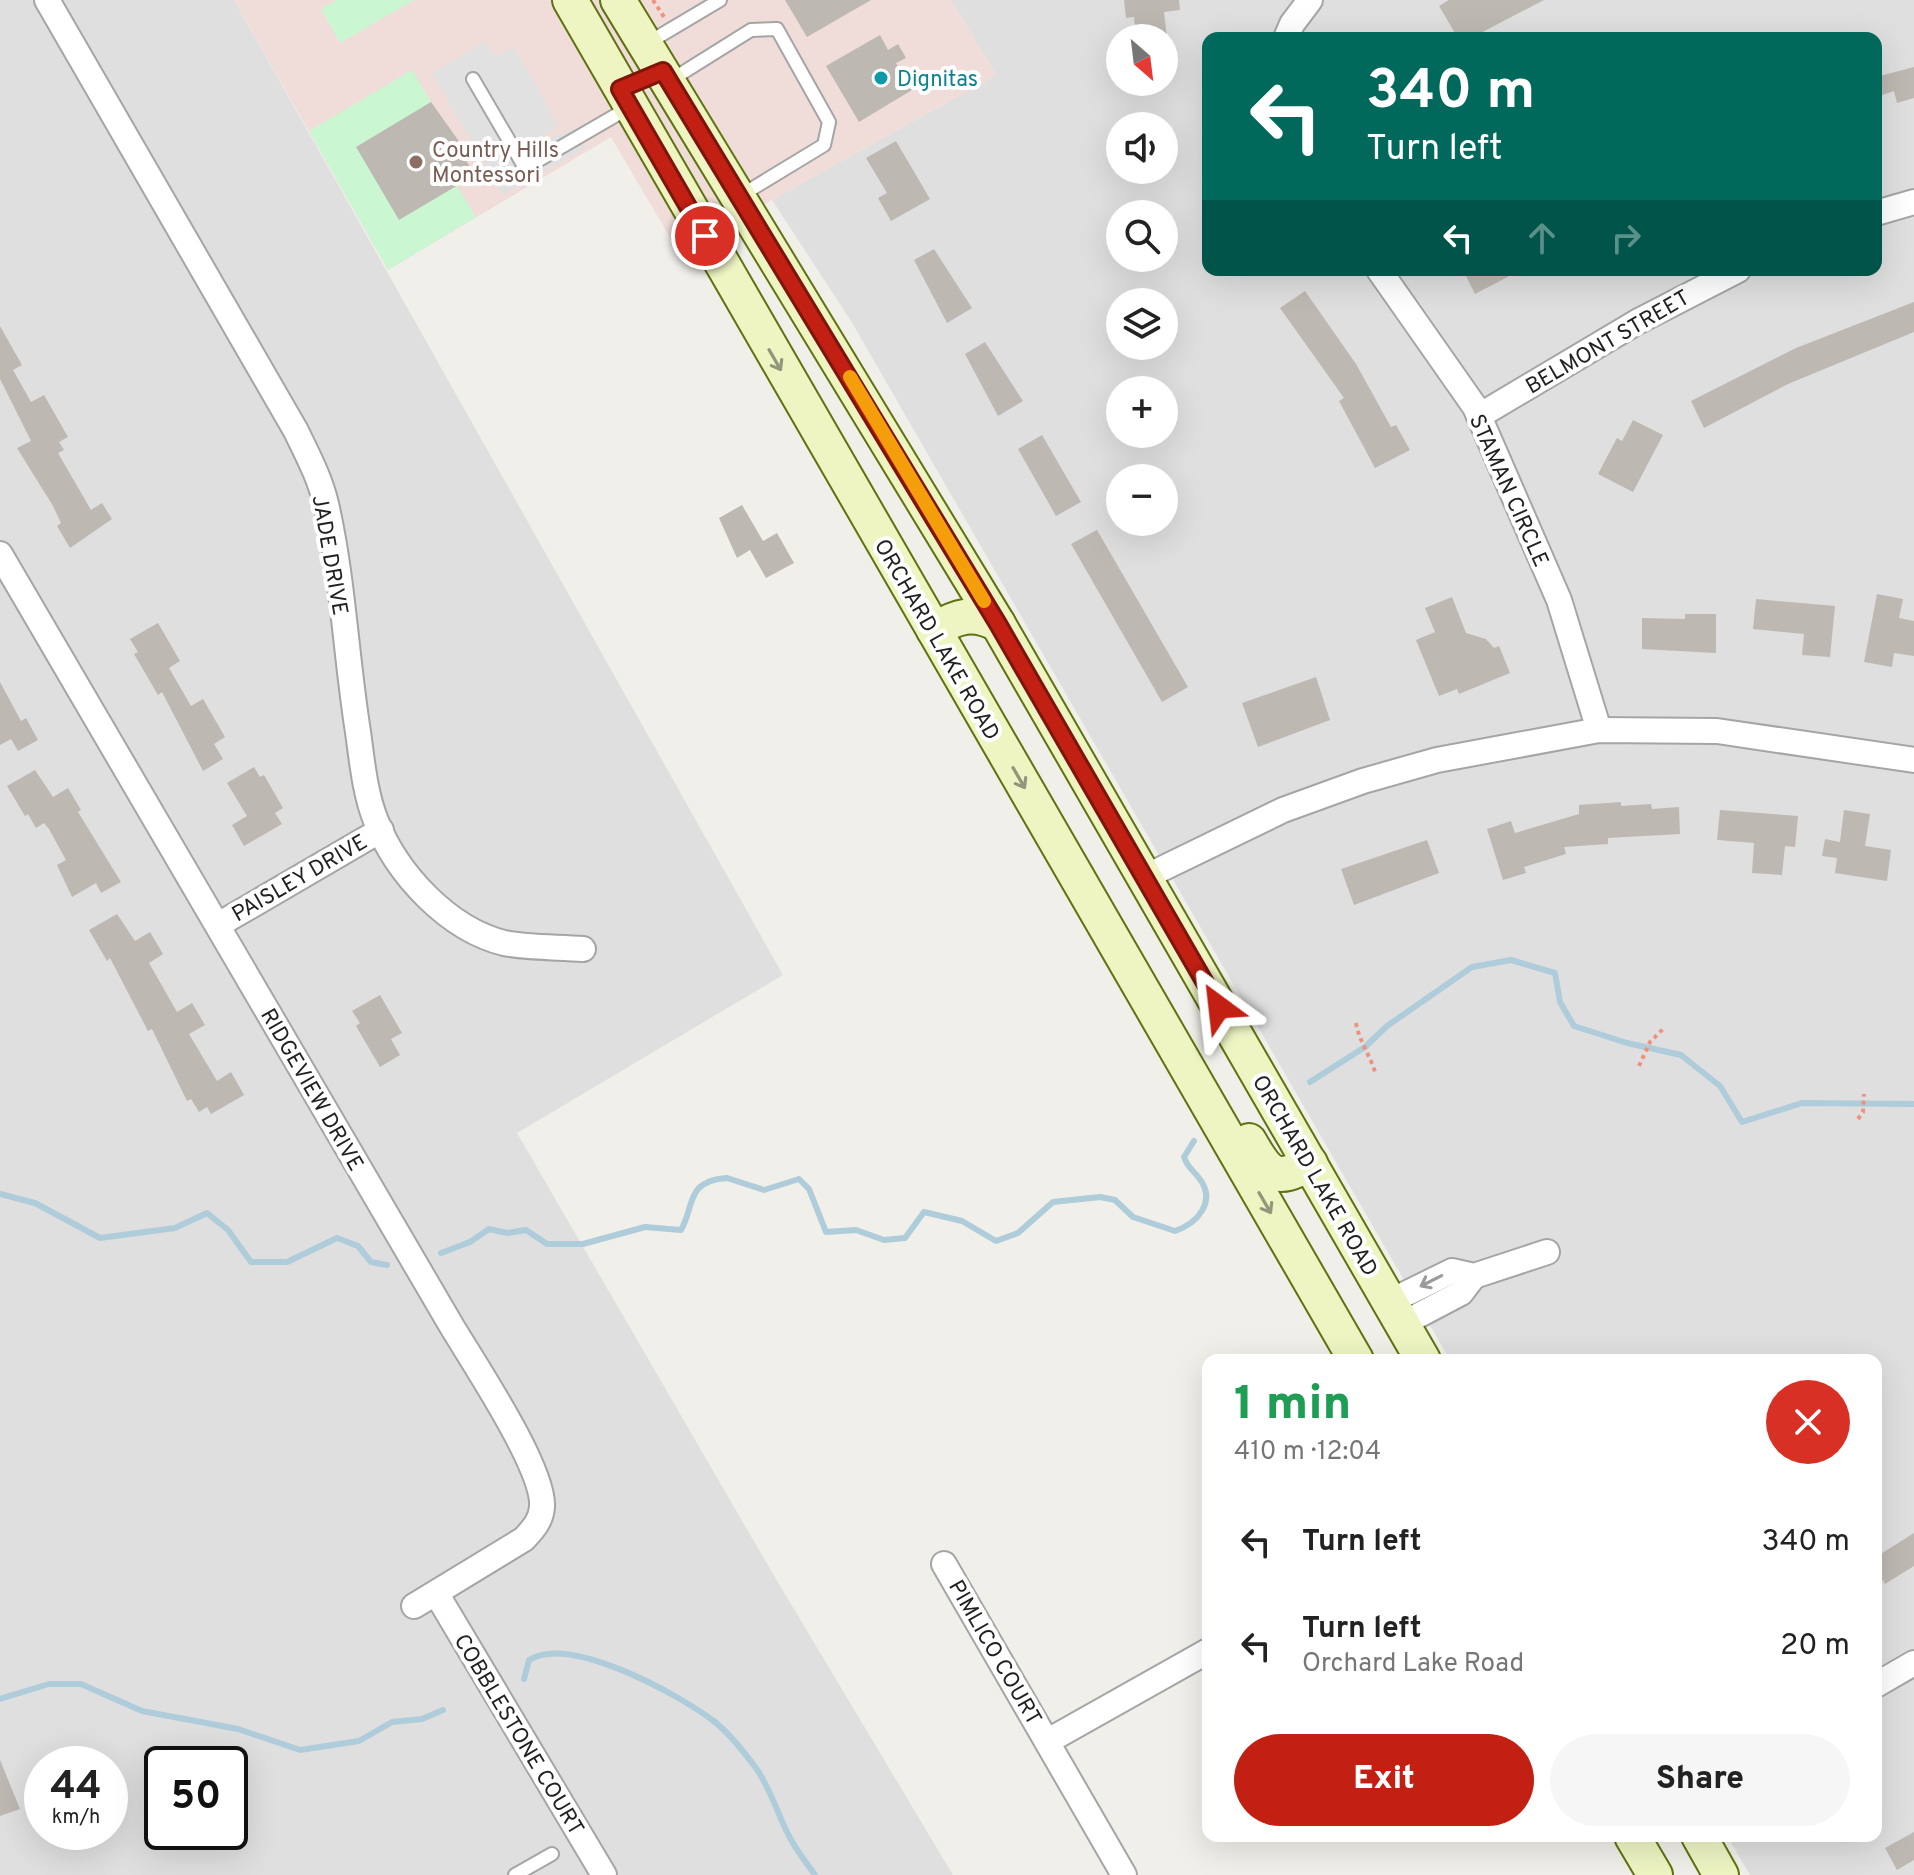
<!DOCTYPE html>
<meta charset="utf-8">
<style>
body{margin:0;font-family:Overpass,sans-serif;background:#f6f6f6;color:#222;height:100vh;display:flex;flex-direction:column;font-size:30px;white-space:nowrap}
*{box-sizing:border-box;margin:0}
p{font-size:26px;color:#767676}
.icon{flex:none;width:44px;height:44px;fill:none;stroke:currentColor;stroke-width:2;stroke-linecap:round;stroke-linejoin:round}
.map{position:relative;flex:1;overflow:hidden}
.drawer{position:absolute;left:1202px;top:1354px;width:680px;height:488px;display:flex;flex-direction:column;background:#fff;border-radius:16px;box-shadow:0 8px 32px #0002}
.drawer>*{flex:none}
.top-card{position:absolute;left:1202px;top:32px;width:680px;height:244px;border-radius:16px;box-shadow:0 8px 32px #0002;background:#00695c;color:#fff;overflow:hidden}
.needle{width:52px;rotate:152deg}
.tools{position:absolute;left:1106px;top:24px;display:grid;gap:16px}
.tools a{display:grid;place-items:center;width:72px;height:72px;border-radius:50%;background:#fff;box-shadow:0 8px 32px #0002;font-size:40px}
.speed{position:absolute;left:24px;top:1746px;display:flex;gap:16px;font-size:40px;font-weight:700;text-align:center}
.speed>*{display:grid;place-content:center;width:104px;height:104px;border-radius:50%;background:#fff;box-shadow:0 8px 32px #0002;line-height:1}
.speed small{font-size:20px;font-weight:400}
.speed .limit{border:4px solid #111;border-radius:12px;background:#fff;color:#111}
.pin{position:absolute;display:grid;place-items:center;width:68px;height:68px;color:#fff;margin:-34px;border:4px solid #fff;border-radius:50%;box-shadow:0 2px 8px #0007}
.me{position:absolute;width:88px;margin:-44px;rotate:330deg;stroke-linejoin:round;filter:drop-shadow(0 0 6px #0008)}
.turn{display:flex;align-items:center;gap:28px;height:168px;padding:0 32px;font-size:36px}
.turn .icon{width:104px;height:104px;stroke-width:2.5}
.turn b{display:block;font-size:56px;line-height:68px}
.lanes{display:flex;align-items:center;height:76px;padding:0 32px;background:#0003;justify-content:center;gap:40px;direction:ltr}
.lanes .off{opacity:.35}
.round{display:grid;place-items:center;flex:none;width:84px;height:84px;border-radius:42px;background:#f6f6f6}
.overview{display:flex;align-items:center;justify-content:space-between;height:136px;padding:0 32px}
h1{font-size:48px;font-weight:800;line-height:60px;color:#1e9e55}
.action{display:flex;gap:16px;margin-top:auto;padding:16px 32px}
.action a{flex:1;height:92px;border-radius:48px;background:#c12012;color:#fff;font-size:32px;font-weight:800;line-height:92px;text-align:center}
.action a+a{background:#f6f6f6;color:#222}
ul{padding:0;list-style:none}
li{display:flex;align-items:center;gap:24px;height:104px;padding:0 32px}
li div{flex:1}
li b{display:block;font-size:30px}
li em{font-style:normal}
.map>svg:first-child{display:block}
</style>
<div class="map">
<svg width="1914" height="1875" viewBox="0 0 1914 1875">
<rect width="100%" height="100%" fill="#f1efe9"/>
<!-- residential -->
<g fill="#dfdfdf" fill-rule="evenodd">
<path d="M0,0H234L783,975L517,1133L773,1574L953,1875H0ZM42,1764H110V1832H42ZM162,1764H230V1832H162Z"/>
<path d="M951,0H1914V1875H1750L1727,1836H1876V1360H1450L851,321L772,200L996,75ZM1120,38H1164V82H1120ZM1208,38H1876V270H1208ZM1120,126H1164V170H1120ZM1120,214H1164V258H1120ZM1120,302H1164V346H1120ZM1120,390H1164V434H1120ZM1120,478H1164V522H1120Z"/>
</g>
<!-- commercial -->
<path fill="#f0ddda" d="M234,0H951L996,75L772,200L681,256L611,137L388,270Z"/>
<!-- park -->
<g fill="#cbf6d2">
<path d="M337,0H414L340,43L321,9Z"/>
<path d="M412,70L431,102L357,147L457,186L476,217L388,270L309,131Z"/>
</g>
<!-- parking -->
<path fill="#e1e1e1" d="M486,41L496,57L514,47L559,126L546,133V140L574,129L585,148L503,195L432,73Z"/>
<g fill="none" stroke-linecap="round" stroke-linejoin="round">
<!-- stream -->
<g stroke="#aeccda" stroke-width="6">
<path d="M1310,1082L1365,1047L1387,1026L1472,967L1511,960L1555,973L1560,1002L1574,1026L1627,1043L1681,1055L1720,1086L1742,1122L1802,1103L1914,1104"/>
<path d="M0,1194L35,1203L100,1238L175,1228L207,1213L228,1230L251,1262H287L337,1238L358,1246L371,1262L387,1265"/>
<path d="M441,1253L470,1242L489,1229L507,1233L526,1230L547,1244H583L645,1227L681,1230C695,1206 685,1181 727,1178L764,1190L799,1179L809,1189L826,1232L856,1230L884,1240L905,1238L924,1212L962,1221L996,1241L1018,1233L1053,1202L1100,1197L1115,1200L1133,1217L1175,1231C1198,1223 1217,1201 1199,1178C1193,1170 1187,1167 1184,1157L1194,1141"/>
<path d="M524,1679L529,1660C570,1634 680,1695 715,1722C730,1734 744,1752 756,1768C770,1788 777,1812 788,1834C795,1849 806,1862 815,1875"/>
<path d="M0,1699L49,1684H81L142,1711L238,1729L300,1750L359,1741L392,1722L422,1719L443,1710"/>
</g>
</g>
<!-- building -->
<g fill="#beb8b2">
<path d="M785,0H871L807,37Z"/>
<path d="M1124,0H1179L1180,10L1164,12L1167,38H1136L1134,17L1126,18Z"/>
<path d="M1449,0H1544L1471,38H1458L1439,6Z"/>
<path d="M880,35L888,50L898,44L906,58L896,63L912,90L859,122L826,66Z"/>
<path d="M1914,67V98L1897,103L1894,91L1876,97V77Z"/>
<path d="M431,102L463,147L459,149L475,175L399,220L356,147Z"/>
<path d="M896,141L930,199L891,221L878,198L887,193L866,158Z"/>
<path d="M934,249L972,308L947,323L914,260Z"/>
<path d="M1463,270H1521L1475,294Z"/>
<path d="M1305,291L1356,364L1391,427L1396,425L1410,450L1375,468L1339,401L1344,398L1280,308Z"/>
<path d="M1914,302V332L1788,384L1704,428L1691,401L1796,348Z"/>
<path d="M0,326L22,365L13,370L31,402L44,395L68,437L59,442L64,450L58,453L91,510L102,503L112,519L70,548L57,526L61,523L53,506L17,448L31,441L0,379Z"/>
<path d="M985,342L1023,401L998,416L965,354Z"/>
<path d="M1633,420L1663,435L1633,492L1598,474L1617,438L1622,441Z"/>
<path d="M1042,435L1081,502L1056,516L1018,449Z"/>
<path d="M742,505L763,541L777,533L794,563L766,578L750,550L737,558L719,518Z"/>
<path d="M1097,530L1188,687L1162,702L1071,544Z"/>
<path d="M1877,594L1903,599L1899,618L1914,621V656L1894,653L1892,667L1864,662Z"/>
<path d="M1452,597L1466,633L1486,639L1494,648L1499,646L1510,673L1459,694L1457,689L1439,696L1416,640L1435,632L1425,608Z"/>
<path d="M1756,599L1835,606L1830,657L1802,655L1804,634L1753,629Z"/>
<path d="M1685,614H1716V653L1642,649V618L1685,619Z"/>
<path d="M158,623L180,661L169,668L191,706L203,699L225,737L214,744L223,759L203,771L162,692L158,695L134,654L138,652L130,639Z"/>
<path d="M1316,677L1330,720L1258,747L1242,703Z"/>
<path d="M0,682L21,721L26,718L38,740L18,751L11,739L0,745Z"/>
<path d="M254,767L260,777L264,775L283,808L275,813L282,824L244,846L232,825L247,816L227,783Z"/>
<path d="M35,770L53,797L68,788L81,810L78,812L121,882L101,893L96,883L72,897L57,865L66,860L49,829L44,823L36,828L28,814L25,816L7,786Z"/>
<path d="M1621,802V806L1651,804L1652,809L1679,807L1680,834L1608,838V844L1564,847L1566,854L1524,867L1526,873L1503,880L1487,829L1511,821L1515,833L1579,814V805Z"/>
<path d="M1720,810L1798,816L1795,847L1785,846L1782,875L1752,873L1754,843L1717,840Z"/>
<path d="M1844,810L1870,814L1865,846L1891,850L1887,881L1835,873L1837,858L1822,856L1825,839L1840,842Z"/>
<path d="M1427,840L1439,873L1354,905L1341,869Z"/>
<path d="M117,914L135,941L150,932L163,954L149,963L177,1012L192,1003L205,1025L189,1034L217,1081L231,1072L244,1095L211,1114L207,1107L199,1112L191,1099L187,1101L152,1029L148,1031L110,958L107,961L89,930Z"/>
<path d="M380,995L402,1033L391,1039L400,1055L380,1067L356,1026L360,1023L352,1011Z"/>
<path d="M1914,1533V1566L1885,1584L1883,1580L1876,1584V1557Z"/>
<path d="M0,1760L20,1809L0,1816Z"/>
<path d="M1914,1832V1860L1897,1870L1885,1848Z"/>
</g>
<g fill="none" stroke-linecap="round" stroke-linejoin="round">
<!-- service casing -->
<g stroke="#a5a5a5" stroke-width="16">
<g id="service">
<path d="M646,44L720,0"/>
<path d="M473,79L525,168L630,107"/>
<path d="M671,80L751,30L777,29L829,122L824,145L740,196"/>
<path d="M515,1875L552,1854"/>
</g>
</g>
<!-- minor casing -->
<g stroke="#a5a5a5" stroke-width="28">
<g id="minor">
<path d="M47,0L296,431C307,454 320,478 326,504C343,578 346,657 358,732C362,761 365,794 376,821C397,874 448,929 504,943C529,948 558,947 583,949"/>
<path d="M1286,38L1292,24L1310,0"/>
<path d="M1876,213L1914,202"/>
<path d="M1379,270L1475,407L1559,600L1599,730"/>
<path d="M1479,416L1637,322L1738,270"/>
<path d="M0,554L451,1325C473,1362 545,1469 542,1507C541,1521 533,1529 524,1539L414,1606"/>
<path d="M1143,878L1283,810L1363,781L1437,760L1599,730L1717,731L1914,760"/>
<path d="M218,925L381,830"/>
<path d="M1389,1302L1452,1271L1474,1276L1547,1252"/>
<path d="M1402,1324L1461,1293L1474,1276"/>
<path d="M944,1564L1124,1875"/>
<path d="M436,1593L604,1875"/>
<path d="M1876,1685L1914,1663"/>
<path d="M1048,1741L1208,1651"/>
</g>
</g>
<!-- secondary casing -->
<g stroke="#5f720f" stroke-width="38">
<g id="secondary">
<path d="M570,0L1356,1360"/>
<path d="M618,0L998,624L1423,1360"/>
<path d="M934,630C957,616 973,611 998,624"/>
<path d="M1249,1141C1268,1174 1275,1184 1310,1163"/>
<path d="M1632,1836L1655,1875"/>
<path d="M1699,1836L1721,1875"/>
</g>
</g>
<!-- path -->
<g stroke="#ee927d" stroke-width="4" stroke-dasharray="4 4" stroke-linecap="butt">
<path d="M653,0L664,17"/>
<path d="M1356,1023C1359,1041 1371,1057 1376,1075"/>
<path d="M1639,1066L1650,1042L1663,1029"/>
<path d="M1858,1119L1863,1112L1864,1094"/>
</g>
<!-- service -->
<use href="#service" stroke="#fff" stroke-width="12"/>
<!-- minor -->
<use href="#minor" stroke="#fff" stroke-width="24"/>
<!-- secondary -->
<use href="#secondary" stroke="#eef5c3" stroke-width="34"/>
</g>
<!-- one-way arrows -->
<defs><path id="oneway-shaft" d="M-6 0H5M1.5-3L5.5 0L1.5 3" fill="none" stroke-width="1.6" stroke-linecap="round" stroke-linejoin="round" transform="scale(2)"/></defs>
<g stroke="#92967a">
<use href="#oneway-shaft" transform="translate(775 360) rotate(60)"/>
<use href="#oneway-shaft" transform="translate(1019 778) rotate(60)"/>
<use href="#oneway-shaft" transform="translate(1265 1203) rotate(60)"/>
</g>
<use stroke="#9b9b9b" href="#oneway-shaft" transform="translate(1431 1281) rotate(153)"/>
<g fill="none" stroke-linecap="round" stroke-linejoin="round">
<!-- route casing -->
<g stroke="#7d150c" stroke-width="20">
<path id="route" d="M705,236L620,89L663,71L669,81L998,624L1219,1007"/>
</g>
<!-- route -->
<use href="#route" stroke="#c12012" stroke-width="14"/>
<!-- slow -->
<path stroke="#f59e0b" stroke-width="14" d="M850,377L984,601"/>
</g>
<!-- markers -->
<circle fill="#0f9aa8" stroke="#fff" stroke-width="3" cx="881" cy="78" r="8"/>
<circle fill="#8d6e63" stroke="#fff" stroke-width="3" cx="416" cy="162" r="8"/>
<g text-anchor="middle" stroke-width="8" stroke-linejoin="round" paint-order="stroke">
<!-- culture labels -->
<g font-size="22" fill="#0d838f" stroke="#fff" text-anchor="start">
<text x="897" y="86">Dignitas</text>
</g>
<!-- education labels -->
<g font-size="22" fill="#785e54" stroke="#fff" text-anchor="start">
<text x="432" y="157">Country Hills<tspan x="432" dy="25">Montessori</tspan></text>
</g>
<!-- street labels -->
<g font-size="22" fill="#212121" stroke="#fff">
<text transform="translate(1607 341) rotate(-30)" y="8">BELMONT STREET</text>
<text transform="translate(1510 490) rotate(66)" y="8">STAMAN CIRCLE</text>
<text transform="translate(331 555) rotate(80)" y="8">JADE DRIVE</text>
<text transform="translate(938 639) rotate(60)" y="8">ORCHARD LAKE ROAD</text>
<text transform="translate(299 877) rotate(-30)" y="8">PAISLEY DRIVE</text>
<text transform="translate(313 1089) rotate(60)" y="8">RIDGEVIEW DRIVE</text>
<text transform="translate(1316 1175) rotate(60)" y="8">ORCHARD LAKE ROAD</text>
<text transform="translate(996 1652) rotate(60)" y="8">PIMLICO COURT</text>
<text transform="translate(520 1734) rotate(59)" y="8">COBBLESTONE COURT</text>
</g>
</g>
</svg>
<div class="tools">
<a><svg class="needle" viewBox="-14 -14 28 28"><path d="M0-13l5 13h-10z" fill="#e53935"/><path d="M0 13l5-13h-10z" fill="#767676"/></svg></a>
<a><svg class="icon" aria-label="sound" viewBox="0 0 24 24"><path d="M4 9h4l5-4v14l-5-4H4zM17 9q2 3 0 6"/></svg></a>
<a><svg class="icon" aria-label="search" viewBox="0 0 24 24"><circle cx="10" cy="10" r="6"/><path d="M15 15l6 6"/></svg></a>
<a><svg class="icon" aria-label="layers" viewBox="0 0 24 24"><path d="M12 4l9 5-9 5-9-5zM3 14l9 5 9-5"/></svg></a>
<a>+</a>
<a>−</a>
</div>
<div class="speed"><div>44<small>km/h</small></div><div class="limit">50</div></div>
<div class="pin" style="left:705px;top:236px;background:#d93025"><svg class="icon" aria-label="arrive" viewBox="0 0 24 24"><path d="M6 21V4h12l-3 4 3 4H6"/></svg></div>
<svg class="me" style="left:1219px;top:1007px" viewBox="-20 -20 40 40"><path d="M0-17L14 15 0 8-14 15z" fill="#c12012" stroke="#fff" stroke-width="4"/></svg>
<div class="top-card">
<div class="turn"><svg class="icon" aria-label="left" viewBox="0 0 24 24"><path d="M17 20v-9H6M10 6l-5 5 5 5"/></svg><div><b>340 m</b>Turn left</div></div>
<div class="lanes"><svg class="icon" aria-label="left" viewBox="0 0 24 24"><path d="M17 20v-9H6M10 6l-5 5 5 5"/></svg><svg class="icon off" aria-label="ahead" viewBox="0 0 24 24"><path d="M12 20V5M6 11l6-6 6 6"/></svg><svg class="icon off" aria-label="right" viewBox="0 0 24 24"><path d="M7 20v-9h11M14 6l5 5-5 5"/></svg></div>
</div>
<section class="drawer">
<div class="overview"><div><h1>1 min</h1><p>410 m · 12:04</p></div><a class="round" style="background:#d93025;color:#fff"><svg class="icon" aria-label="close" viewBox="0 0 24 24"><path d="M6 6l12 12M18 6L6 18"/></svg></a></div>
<ul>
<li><svg class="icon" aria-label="left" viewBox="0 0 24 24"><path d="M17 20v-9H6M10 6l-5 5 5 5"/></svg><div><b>Turn left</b></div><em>340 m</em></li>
<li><svg class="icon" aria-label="left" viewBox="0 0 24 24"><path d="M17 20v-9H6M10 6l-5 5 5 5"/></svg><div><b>Turn left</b><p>Orchard Lake Road</p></div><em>20 m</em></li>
</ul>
<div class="action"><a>Exit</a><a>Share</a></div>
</section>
</div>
